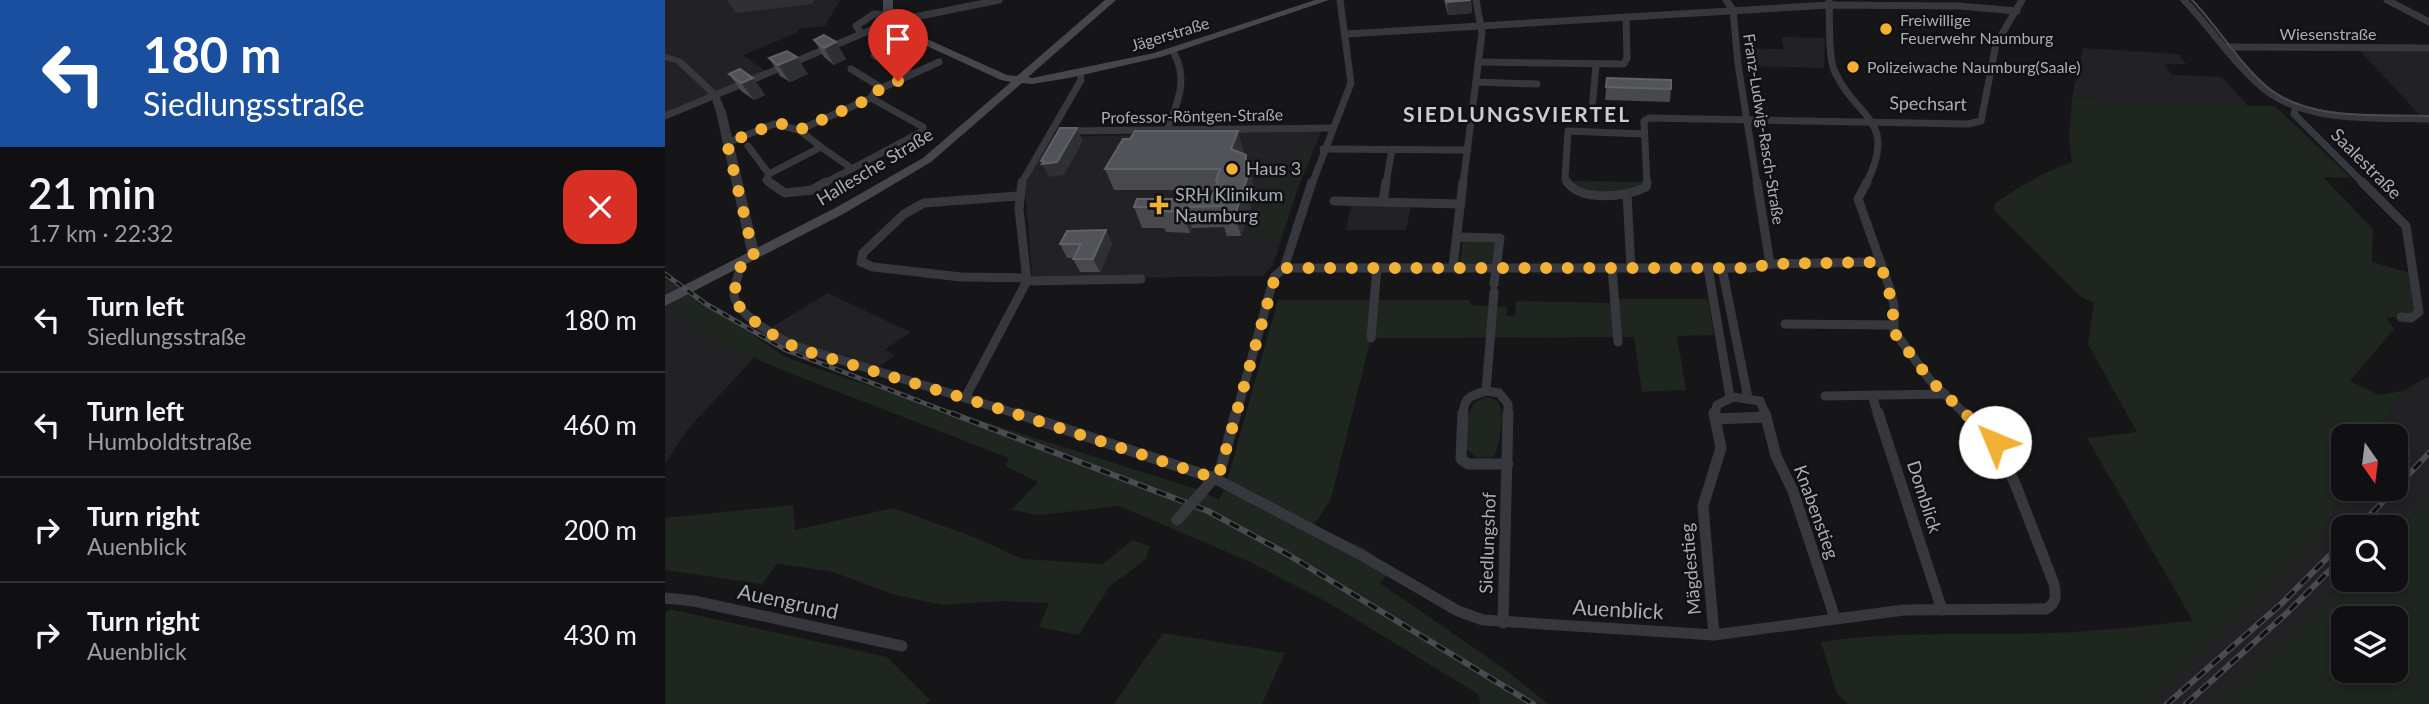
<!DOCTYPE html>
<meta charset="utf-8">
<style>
body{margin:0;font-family:Lato,sans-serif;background:#1e1e20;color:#f1f3f6;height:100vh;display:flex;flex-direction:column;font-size:26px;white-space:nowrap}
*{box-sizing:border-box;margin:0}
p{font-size:23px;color:#9c9d9f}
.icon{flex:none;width:38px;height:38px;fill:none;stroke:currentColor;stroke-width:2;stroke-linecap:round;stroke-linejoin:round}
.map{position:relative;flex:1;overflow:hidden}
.drawer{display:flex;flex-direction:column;background:#101012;width:665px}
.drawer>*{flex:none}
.banner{background:#1a4fa0;color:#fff;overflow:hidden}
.needle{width:46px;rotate:166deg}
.controls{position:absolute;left:1666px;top:424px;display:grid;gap:14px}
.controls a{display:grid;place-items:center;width:77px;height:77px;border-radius:14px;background:#101012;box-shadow:0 4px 10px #0003,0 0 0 2px #303032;font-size:35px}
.pin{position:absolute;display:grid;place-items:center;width:60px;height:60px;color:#fff;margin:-72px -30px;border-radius:50% 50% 50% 0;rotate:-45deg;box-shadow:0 0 7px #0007}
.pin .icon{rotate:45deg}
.me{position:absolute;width:77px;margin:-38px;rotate:315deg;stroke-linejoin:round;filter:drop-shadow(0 0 5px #0008)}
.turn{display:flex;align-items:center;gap:24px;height:147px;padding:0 28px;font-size:32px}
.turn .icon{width:91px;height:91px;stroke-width:2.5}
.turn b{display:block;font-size:49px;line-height:60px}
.round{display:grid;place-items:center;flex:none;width:74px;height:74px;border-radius:21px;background:#1e1e20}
.head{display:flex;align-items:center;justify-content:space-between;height:119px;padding:0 28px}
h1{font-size:42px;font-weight:600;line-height:52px}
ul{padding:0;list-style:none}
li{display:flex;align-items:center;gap:21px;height:105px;padding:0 28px;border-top:2px solid #303032}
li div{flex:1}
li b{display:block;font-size:26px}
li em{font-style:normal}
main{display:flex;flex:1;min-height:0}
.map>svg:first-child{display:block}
</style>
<main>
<section class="drawer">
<div class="banner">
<div class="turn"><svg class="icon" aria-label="left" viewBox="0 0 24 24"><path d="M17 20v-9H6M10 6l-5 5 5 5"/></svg><div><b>180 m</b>Siedlungsstraße</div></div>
</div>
<div class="head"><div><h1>21 min</h1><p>1.7 km · 22:32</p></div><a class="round" style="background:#d93025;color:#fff"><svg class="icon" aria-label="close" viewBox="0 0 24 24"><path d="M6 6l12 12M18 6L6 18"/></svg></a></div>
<ul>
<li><svg class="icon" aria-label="left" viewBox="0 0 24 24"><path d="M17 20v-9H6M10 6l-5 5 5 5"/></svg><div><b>Turn left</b><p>Siedlungsstraße</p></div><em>180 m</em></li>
<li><svg class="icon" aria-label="left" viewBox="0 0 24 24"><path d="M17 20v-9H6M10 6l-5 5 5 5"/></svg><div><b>Turn left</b><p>Humboldtstraße</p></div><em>460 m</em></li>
<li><svg class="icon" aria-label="right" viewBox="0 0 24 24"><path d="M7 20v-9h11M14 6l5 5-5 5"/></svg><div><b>Turn right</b><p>Auenblick</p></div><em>200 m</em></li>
<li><svg class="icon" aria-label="right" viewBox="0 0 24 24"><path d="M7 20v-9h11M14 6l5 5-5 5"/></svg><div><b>Turn right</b><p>Auenblick</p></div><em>430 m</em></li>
</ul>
</section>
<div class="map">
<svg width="1764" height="704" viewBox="0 0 1764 704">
<rect width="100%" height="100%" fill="#161618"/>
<!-- built -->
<g fill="#222225">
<path d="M0,0H175L160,26L134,29L132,33L78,55L101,72L0,116Z"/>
<path d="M1116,37L1160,38L1159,68L1080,66L1078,48L1119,49Z"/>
<path d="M1418,48L1513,54L1521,64H1499L1507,75L1557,77L1583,106H1436L1431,99L1407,96Z"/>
<path d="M1695,51H1764V126L1755,115Z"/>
<path d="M657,130L634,185L608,265L598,276L372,279L367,275L360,189L364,176L387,137Z"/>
<path d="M687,201L747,202L741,230H681Z"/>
<path d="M0,291L15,313L54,343L89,358L23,429L0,464Z"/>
<path d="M163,293L245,332L220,350L230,355L214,367L209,364L204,367L129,343L107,327Z"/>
<path d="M1764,376V499L1731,533V527H1678V579H1684L1572,681L1543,704H1484L1583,603L1652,540L1662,526L1679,488H1731V436H1710L1738,391Z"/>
</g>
<!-- green -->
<g fill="#1e261f" fill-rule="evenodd">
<path d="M1407,96L1431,99L1436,106H1610L1686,178L1658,177L1708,229L1707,262L1745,273L1751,310L1746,318L1721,317L1729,329L1685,381L1714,395L1738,391L1710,436H1678L1679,488L1662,526L1652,540L1583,603L1484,704H1183L1172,694L1156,642C1232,630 1308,636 1385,633C1432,632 1480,625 1528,621L1422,438L1472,432L1423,344L1429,303L1418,298L1408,289L1329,210L1330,203C1354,187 1380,171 1407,162L1404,141Z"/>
<path d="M633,150L648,151L634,185H631L632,181H624L622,185H600L602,178L633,177L638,159L631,158Z"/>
<path d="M904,181L979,182V185C957,194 924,197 904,181Z"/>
<path d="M599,190L632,191L625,211H594L591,207Z"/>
<path d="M592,214H624L617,237H585Z"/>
<path d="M798,238L833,239L831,263H795Z"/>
<path d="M0,273L120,357L177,377L538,491L554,500L560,488L613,300H804L806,305L842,307V316H850L851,301L946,303L953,299H1043L1049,335L1012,336L1021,390L977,392L969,337L706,338L666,499L648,526L699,548L727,569L715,583L838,668L883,704H816L813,694L664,603L581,560L454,506L374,515L346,510L373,482L340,466L344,458L127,374L54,343L15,313L0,291Z"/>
<path d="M821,397C827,398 833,399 835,406C839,416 835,449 828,457L812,458L802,449C803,429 798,403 821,397Z"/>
<path d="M1764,499V704H1543L1572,681L1684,579H1731V533ZM1678,618H1731V670H1678Z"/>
<path d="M128,505L130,530L228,508L312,538L357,559L438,564L467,540L485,546L481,559L444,587L414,635L374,627L384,603L335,601L277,605L227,594L165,571L112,564L97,584L0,570V518Z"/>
<path d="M4,609L222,657L265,700L261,704H0V614Z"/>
<path d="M498,633L620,653L597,704H449Z"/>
</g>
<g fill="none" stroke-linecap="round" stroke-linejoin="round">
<!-- minor-far2 -->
<g stroke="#37383d" stroke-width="7">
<path d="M1061,0L1068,10L1073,64L1092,184"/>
<path d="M1164,0C1165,19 1163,54 1169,70C1191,120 1234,118 1201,184"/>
<path d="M1519,0C1546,28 1568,63 1598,88C1642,124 1711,117 1764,119"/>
<path d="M1722,0L1764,22"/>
<path d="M196,33L191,26L209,14L245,16"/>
<path d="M681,34L1164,5L1294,6L1352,11"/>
<path d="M1562,47L1764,48"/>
<path d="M209,55L248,74"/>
<path d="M813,62L959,64L962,58L961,17"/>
<path d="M186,69L217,88"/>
<path d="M811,82L872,84"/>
<path d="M1631,106L1629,114L1699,184"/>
<path d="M927,109L931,65"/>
<path d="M0,116L225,22L334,0"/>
<path d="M502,130C513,102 524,79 508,51"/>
<path d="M402,131L668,128"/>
<path d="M62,143L109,124L134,130"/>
<path d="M83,146L104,174L101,180L107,184"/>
<path d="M156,147L186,168"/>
<path d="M658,149L803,150"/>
<path d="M104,174L156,147L134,130L206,98"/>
<path d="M158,184L258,131V127L206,98L210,91L274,62"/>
<path d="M356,184L416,80L415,73"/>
<path d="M647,184L686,83L675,0"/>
<path d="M721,184L727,149"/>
<path d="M798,184L817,33L811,0"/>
<path d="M903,184L900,179L903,131L979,134"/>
<path d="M982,184L979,121L984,118L1303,124L1316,121L1331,44L1357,0"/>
</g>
<!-- minor-far1 -->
<g stroke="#37383d" stroke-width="9">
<path d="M104,182L120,193L147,190L161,182"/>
<path d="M902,182C916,202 961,197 981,187L982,182"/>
<path d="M1092,182L1105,264"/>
<path d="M1202,182L1193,199L1224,286L1229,305V331L1265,380L1301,415"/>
<path d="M1697,182L1741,226L1754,312L1746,318L1736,317"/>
<path d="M962,194L966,268"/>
<path d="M353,196L259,203L239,214L198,253L196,262L208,267L296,277L362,278"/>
<path d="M669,201L796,204"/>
<path d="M718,201L721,182"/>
<path d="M793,237L835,238L829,284"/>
<path d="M75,263C76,274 68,284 69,295C72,315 111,336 127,345L356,415"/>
<path d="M788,267L798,182"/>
<path d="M619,268H1086L1105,264L1215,262"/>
<path d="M947,268L953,342"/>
<path d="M1043,268L1065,397"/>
<path d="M1057,268L1083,398"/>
<path d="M362,281L476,279"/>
<path d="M1120,324L1228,325"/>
<path d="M706,338L712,267"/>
<path d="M821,391L834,393L843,404V415"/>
<path d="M1207,395L1213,415"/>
<path d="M1160,396L1280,394"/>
<path d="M300,398L362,281L354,209L357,182"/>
<path d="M571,415L609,277L619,268L647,182"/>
<path d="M798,415C799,397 805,396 821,391L829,292"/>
<path d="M1050,415L1052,405L1068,397L1095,401L1101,415"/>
</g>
<!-- minor -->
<g stroke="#37383d" stroke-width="11">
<path d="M351,413L549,478L698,556L793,611L818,620L1049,635L1239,610L1381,609C1392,603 1391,595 1389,584L1351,486L1330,442L1299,413"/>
<path d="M798,413L796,459L803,464H843"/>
<path d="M1100,413L1111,456L1128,491L1170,618"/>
<path d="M1213,413L1277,610"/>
<path d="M1050,419L1101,417"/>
<path d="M537,492L555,471L571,413"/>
<path d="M0,598L29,601L237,646"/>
<path d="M838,623L843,413"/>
<path d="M1049,635L1038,506L1056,448L1049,413"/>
</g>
<!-- tertiary -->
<path fill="#37383d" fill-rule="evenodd" d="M0,54L17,59L53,93L61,112L95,256L93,259H85L83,256L51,112L46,96L11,63L0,60Z"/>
<!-- secondary -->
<path fill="#45474d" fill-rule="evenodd" d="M218,0H228V19L235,27L342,75L352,76L440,0H451L363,77L367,78L489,53L650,0H664L496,57L404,78L367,84L357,83L266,162L180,213L0,306V295L172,207L258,158L346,82L336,80L229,31L218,19Z"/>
<!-- tram -->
<path stroke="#4a4c52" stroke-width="2" d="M1527,0C1553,27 1573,62 1601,86C1643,122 1713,114 1764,116"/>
<!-- rail-far1 casing -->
<g stroke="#4a4c52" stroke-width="5">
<path id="rail-far1" d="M0,274L41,304L121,350L290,415"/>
</g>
<!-- rail casing -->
<g stroke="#4a4c52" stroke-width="6">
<g id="rail">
<path d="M286,413L543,511L622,554L868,704"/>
<path d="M1694,527L1764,453"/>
<path d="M1502,704L1616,604L1678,542"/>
<path d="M1521,704L1623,612L1678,557"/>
</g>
</g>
<!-- rail-far1 -->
<use href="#rail-far1" stroke="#111113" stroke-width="2.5" stroke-dasharray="7" stroke-linecap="butt"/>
<!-- rail -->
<use href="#rail" stroke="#111113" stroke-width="3.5" stroke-dasharray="10" stroke-linecap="butt"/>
<!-- minor-bridge -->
<path stroke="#37383d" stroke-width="11" d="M512,520L537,492"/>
</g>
<!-- wall -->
<g fill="#47494d">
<path d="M779,0H806L807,13L783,15Z"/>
<path d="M149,40L171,42L181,59L169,65L159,57Z"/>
<path d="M104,58L143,74L125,82L115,76Z"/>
<path d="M64,74L88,78L100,95L89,100L76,91Z"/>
<path d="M942,78L1006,89L1005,102L940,100Z"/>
<path d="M465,139L579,152L578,154L581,155L587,176V181L590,193L576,236H562L559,227L527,228L525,233L501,232L499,228H477L469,207L546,199L549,190H449L440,169Z"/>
<path d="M441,230L447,244L435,272H415L408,259L409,258H402L395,244Z"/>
</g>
<!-- shaded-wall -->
<g fill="#2f3033">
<path d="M62,0H149L147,4L71,13Z"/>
<path d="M806,0L807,13L783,15L782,2Z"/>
<path d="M171,42L181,59L169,65L159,48Z"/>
<path d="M132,57L143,74L125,82L113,65Z"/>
<path d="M88,78L100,95L89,100L76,83Z"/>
<path d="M412,128L418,141L399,175L384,177L377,164Z"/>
<path d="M573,131L579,152L572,169L566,149Z"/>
<path d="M581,155L590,193L576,236L570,215L580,172Z"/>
<path d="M519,207L527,228L525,233L517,212Z"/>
<path d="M441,230L447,244L435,272L428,259Z"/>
</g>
<!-- building -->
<g fill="#525359" stroke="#5f6168" stroke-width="2">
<path d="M781,0H806L782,2Z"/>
<path d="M159,35L171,42L159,48L149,40Z"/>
<path d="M122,51L132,57L113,65L104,58Z"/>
<path d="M75,69L88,78L76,83L64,74Z"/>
<path d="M942,78L1006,80V89L941,87Z"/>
<path d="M395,128H412L392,162L377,164L379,161H376Z"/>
<path d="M470,131H573L566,149L581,155L580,172H584L570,215H555L558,206L519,207L517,212L493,211L494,207H469L472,199H546L553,180H551L555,169H440L458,139H465Z"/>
<path d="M441,230L428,259H408L416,244H395L402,231Z"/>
</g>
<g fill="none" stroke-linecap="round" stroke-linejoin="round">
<!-- route -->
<path stroke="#f2b134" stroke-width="12" stroke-dasharray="0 21.6" d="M233,81L210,92L206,98L134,130L117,124H109L62,143L89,256L75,263C78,274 69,286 68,298C82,320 111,338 134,349L339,410L549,478L555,471L610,277L619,268H1086L1105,264L1215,262L1228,305V331L1265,380L1330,442"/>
</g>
<!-- markers -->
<g fill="#f2b134" stroke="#111113" stroke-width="2.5">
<circle cx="1221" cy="29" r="7"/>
<circle cx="1188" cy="67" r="7"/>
<circle cx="567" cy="169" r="7"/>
<path d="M490.5 194.5h7v7h7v7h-7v7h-7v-7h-7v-7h7z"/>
</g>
<g text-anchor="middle" stroke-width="5" stroke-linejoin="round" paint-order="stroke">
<!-- far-poi labels -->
<g font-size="16" fill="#a8adb8" stroke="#111113" text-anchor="start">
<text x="1235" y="26">Freiwillige<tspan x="1235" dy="18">Feuerwehr Naumburg</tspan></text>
<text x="1202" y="73">Polizeiwache Naumburg(Saale)</text>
</g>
<!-- far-street labels -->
<g font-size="16" fill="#a8adb8" stroke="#111113">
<text transform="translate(505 34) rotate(-17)" y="6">Jägerstraße</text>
<text x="1663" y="40">Wiesenstraße</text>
<text transform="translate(527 116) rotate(-1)" y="6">Professor-Röntgen-Straße</text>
<text transform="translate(1099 129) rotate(81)" y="6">Franz-Ludwig-Rasch-Straße</text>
</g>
<!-- street labels -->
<g font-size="18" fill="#a8adb8" stroke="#111113">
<text transform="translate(1263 104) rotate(1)" y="6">Spechsart</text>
<text transform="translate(1701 164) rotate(45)" y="6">Saalestraße</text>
<text transform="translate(210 167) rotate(-31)" y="6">Hallesche Straße</text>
<text transform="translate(1259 497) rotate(72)" y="6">Domblick</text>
<text transform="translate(1151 512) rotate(70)" y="6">Knabenstieg</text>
<text transform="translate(823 543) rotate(-88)" y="6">Siedlungshof</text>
<text transform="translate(1026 569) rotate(-95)" y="6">Mägdestieg</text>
</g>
<!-- poi labels -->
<g font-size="18" fill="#a8adb8" stroke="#111113" text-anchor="start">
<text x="581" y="175">Haus 3</text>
<text x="510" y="201">SRH Klinikum<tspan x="510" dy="21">Naumburg</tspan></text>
</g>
<!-- far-district labels -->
<g font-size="21" font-weight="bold" letter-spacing="2" fill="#c9ccd4" stroke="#111113">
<text x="852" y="122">SIEDLUNGSVIERTEL</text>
</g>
<!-- near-street labels -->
<g font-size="21" fill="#a8adb8" stroke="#111113">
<text transform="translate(123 602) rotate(12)" y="7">Auengrund</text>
<text transform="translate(953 610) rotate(3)" y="7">Auenblick</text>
</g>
</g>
</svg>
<div class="controls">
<a><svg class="needle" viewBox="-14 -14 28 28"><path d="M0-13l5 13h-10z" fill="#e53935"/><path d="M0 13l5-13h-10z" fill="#9c9d9f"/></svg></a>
<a><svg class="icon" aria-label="search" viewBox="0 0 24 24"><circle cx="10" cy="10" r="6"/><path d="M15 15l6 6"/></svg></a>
<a><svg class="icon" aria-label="layers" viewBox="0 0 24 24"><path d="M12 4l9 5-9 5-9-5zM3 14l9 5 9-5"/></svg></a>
</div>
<div class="pin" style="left:233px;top:81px;background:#d93025"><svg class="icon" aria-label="arrive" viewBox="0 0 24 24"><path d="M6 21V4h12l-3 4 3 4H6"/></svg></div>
<svg class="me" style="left:1330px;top:442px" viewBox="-20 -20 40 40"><circle r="19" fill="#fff"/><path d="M0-13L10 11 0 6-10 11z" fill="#f2b134"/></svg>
</div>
</main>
